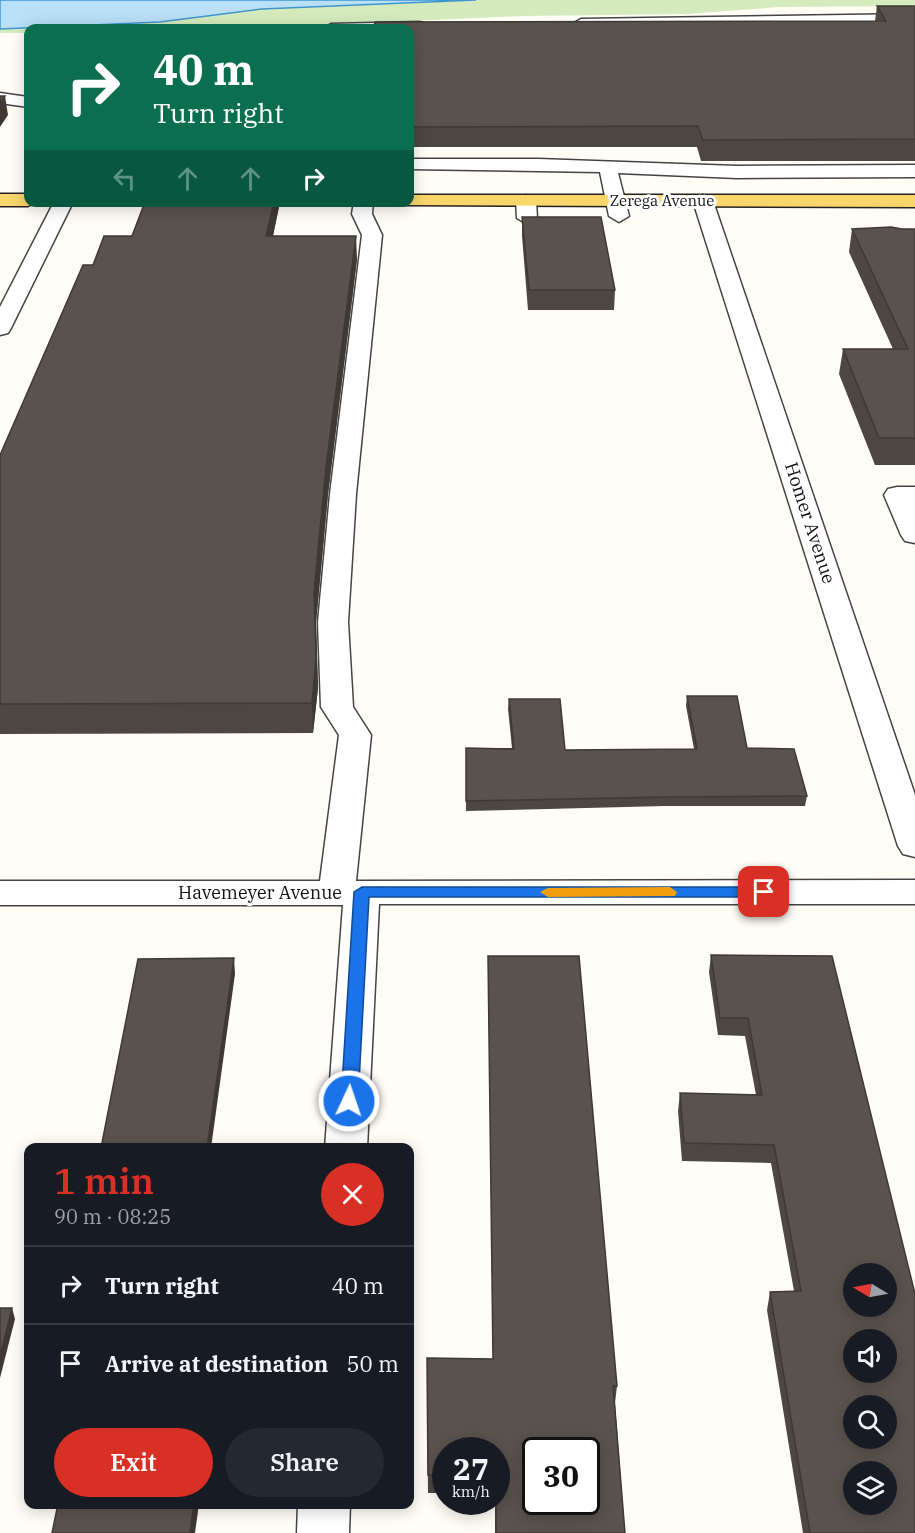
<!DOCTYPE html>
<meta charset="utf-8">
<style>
body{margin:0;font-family:"IBM Plex Serif",serif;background:#242831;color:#f1f3f6;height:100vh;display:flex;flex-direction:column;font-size:22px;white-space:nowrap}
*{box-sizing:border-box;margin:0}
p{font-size:20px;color:#9ea1a6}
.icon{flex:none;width:33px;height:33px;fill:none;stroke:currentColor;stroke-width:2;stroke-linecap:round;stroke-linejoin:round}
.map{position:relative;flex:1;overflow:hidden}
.side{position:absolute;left:24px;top:1143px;width:390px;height:366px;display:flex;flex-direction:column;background:#171b24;border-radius:12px;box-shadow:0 3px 15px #0003}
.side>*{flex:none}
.guide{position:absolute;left:24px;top:24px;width:390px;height:183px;border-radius:12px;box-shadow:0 3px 15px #0003;background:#0b6e4f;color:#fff;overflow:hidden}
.needle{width:39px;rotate:280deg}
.tools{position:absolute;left:843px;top:1263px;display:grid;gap:12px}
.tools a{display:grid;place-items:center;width:54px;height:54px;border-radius:50%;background:#171b24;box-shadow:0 3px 15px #0003;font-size:30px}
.speed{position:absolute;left:432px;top:1437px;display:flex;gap:12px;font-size:30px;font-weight:700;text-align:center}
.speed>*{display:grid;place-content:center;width:78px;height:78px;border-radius:50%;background:#171b24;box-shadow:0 3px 15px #0003;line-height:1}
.speed small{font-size:15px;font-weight:400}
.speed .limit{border:3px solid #111;border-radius:9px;background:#fff;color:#111}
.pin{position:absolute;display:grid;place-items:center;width:51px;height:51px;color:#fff;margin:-26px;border-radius:12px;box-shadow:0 3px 9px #0006}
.me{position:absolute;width:66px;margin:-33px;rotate:3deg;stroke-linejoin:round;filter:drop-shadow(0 0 4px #0008)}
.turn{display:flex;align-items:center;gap:21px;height:126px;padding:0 30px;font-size:27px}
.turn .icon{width:78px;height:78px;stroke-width:2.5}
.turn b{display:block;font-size:42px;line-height:51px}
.lanes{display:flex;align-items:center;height:57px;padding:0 30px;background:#0003;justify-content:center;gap:30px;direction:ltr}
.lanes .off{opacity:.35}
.round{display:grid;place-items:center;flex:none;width:63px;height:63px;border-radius:32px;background:#242831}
.overview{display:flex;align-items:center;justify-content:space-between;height:102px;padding:0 30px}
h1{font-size:36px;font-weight:600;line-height:45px;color:#d93025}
.action{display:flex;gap:12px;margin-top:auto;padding:12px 30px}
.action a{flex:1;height:69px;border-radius:36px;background:#d93025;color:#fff;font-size:24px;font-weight:600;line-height:69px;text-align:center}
.action a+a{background:#242831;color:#f1f3f6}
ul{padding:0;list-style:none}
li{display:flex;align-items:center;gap:18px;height:78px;padding:0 30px;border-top:2px solid #363941}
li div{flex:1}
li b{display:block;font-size:22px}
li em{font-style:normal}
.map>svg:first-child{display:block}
</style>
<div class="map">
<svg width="915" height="1533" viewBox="0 0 915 1533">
<rect width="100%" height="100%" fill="#fffdf5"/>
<!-- green -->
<path fill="#d5ebbd" d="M476,0H915V6L779,7L688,14L523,16L260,28H28V33H0V29L160,22L262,9Z"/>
<!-- water -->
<path fill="#b9e0f7" stroke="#3f96cf" stroke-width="1.5" d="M0,0H476L262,9L160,22L0,29Z"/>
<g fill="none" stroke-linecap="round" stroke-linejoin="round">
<!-- minor casing -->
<g stroke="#444" stroke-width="3">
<g id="minor">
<path d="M915,14V22L581,27L574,23L581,19Z"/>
<path d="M419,22L424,23L426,26L424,29L324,28L331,24Z"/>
<path d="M0,93L28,97V107L0,103Z"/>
<path d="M410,159H538L737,166L915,165V177L737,178L618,173L629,216L619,222L609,216L600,172L410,169Z"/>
<path d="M526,195L536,201L537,218L527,224L517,218L516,201Z"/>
<path d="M703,195L713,201L915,795V857L903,854L898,846L693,201Z"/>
<path d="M54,202H73L11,328L8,333L0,335V307Z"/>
<path d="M354,202H373L372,214L382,235L356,494L348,622L353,707L371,735L356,881L915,880V904H379L367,1148H325L343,905H0V881H320L339,735L321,707L318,622L330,494L362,235L352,214Z"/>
<path d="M897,487H915V543L905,541L901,535L884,495L888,489Z"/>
<path d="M298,1504H350L349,1533H297Z"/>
</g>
</g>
<!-- major casing -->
<g stroke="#222" stroke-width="3">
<g id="major">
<path d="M0,194H28V202H36L28,206H0Z"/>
<path d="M410,195H915V207L403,205L401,202H410Z"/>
</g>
</g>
<!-- minor -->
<use href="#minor" fill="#fff" fill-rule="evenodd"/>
<!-- major -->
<use href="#major" fill="#f9d66b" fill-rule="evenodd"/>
</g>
<!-- wall -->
<g fill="#4d4742">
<path d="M877,6H915V161H701L697,147H410V28L875,21Z"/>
<path d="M145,202H280L273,236L357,259L328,494L316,622L318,688L313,733L0,734V455L93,265L132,236Z"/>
<path d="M522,217L615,290L614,310H528L522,236Z"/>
<path d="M852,229H915V465H875L839,374L843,349H893L849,252Z"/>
<path d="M687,696L747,748L807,796L805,806H665L466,811V748H512L508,709L509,699L565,750L694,749L686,706Z"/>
<path d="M711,955L832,956L915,1533H803L767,1310L770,1292L794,1291L771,1163L682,1161L678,1111L680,1093L756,1095L745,1036L718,1035L709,972Z"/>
<path d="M488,956L617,1386L615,1403L625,1533H495V1502H496V1450H446V1493H428L427,1358L493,1359Z"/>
</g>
<!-- shaded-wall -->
<g fill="#3f3936">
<path d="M5,96L8,115L0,127V103Z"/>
<path d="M274,202H280L268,259L266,236Z"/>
<path d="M356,236L357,259L328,494L316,622L318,688L313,733L312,703L314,593L326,467Z"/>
<path d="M234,958L235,974L211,1148H207Z"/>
<path d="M12,1308L15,1319L0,1378V1357Z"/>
<path d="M194,1504H199L195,1533H190Z"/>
</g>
<!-- building -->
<g fill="#5a524d" stroke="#3f3936" stroke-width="1.5" fill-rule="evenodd">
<path d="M877,6H915V139L703,140L698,126L410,127V28H374L375,22L886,21Z"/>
<path d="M0,96H5L0,103Z"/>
<path d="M145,202H274L266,236H356L326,467L314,593L316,658L312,703L0,704V455L83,265H93L104,236H132Z"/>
<path d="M522,217H601L615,290H529Z"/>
<path d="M891,227L902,229H915V438H879L843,349H908L852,229Z"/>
<path d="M687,696H737L747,748L794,749L807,796L666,797L466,801V748L514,749L509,699H560L565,750L697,749Z"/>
<path d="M711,955L832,956L915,1294V1533H810L770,1292L801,1291L774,1145L684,1143L680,1093L762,1095L748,1018H720ZM854,1274H886V1306H854ZM854,1340H886V1372H854ZM854,1406H886V1438H854ZM854,1472H886V1504H854Z"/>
<path d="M488,956H579L617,1386H613L625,1533H496V1450H446V1475H428L427,1358L493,1359ZM536,1450H586V1502H536Z"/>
<path d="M234,958L207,1148H101L138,959Z"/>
<path d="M0,1308H12L0,1357Z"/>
<path d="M58,1504H194L190,1533H52Z"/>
</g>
<!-- route -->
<path fill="#1a73e8" stroke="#114b97" stroke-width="1.5" d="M362,887H764L771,892L764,897H369L358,1101L355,1105H343L341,1101L354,892Z"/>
<!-- slow -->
<path fill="#f59e0b" d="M670,887L677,892L675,896L548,897L540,892L548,888Z"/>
<g text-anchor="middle" stroke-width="6" stroke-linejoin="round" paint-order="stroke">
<!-- far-street labels -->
<g font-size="15" fill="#111" stroke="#fff">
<text x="662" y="206">Zerega Avenue</text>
</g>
<!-- street labels -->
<g font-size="18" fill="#111" stroke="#fff">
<text transform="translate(810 523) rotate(72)" y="6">Homer Avenue</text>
<text x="260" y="899">Havemeyer Avenue</text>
</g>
</g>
</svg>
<div class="tools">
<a><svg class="needle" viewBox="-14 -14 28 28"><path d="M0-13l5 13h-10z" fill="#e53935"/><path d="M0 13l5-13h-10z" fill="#9ea1a6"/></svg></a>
<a><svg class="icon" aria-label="sound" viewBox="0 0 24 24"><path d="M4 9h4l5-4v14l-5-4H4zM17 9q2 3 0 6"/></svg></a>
<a><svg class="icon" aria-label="search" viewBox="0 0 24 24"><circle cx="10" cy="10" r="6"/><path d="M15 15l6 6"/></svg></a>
<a><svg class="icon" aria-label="layers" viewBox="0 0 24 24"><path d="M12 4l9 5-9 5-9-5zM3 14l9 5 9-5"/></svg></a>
</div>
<div class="speed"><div>27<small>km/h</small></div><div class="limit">30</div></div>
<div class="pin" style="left:764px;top:892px;background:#d93025"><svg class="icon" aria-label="arrive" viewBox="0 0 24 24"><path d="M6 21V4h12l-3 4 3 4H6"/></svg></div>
<svg class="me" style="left:349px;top:1101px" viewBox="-20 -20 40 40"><circle r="17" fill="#1a73e8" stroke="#fff" stroke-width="3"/><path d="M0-11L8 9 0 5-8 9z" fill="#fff"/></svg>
<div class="guide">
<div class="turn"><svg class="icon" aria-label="right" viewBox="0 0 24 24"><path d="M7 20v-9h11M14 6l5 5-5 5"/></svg><div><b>40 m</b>Turn right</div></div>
<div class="lanes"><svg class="icon off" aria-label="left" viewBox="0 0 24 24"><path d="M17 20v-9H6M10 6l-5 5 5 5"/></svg><svg class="icon off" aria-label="ahead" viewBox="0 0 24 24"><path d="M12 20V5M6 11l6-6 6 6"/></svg><svg class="icon off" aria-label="ahead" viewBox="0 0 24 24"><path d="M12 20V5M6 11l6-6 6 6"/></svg><svg class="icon" aria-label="right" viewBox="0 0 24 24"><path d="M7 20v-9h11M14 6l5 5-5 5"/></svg></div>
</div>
<section class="side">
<div class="overview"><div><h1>1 min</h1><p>90 m · 08:25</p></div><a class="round" style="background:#d93025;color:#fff"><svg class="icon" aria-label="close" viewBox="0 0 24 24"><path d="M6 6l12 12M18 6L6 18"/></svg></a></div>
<ul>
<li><svg class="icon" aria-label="right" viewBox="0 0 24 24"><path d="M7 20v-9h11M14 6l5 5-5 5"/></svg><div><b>Turn right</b></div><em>40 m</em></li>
<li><svg class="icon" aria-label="arrive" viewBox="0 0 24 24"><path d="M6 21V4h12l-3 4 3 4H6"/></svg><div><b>Arrive at destination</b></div><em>50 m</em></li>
</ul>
<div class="action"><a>Exit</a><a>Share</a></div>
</section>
</div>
